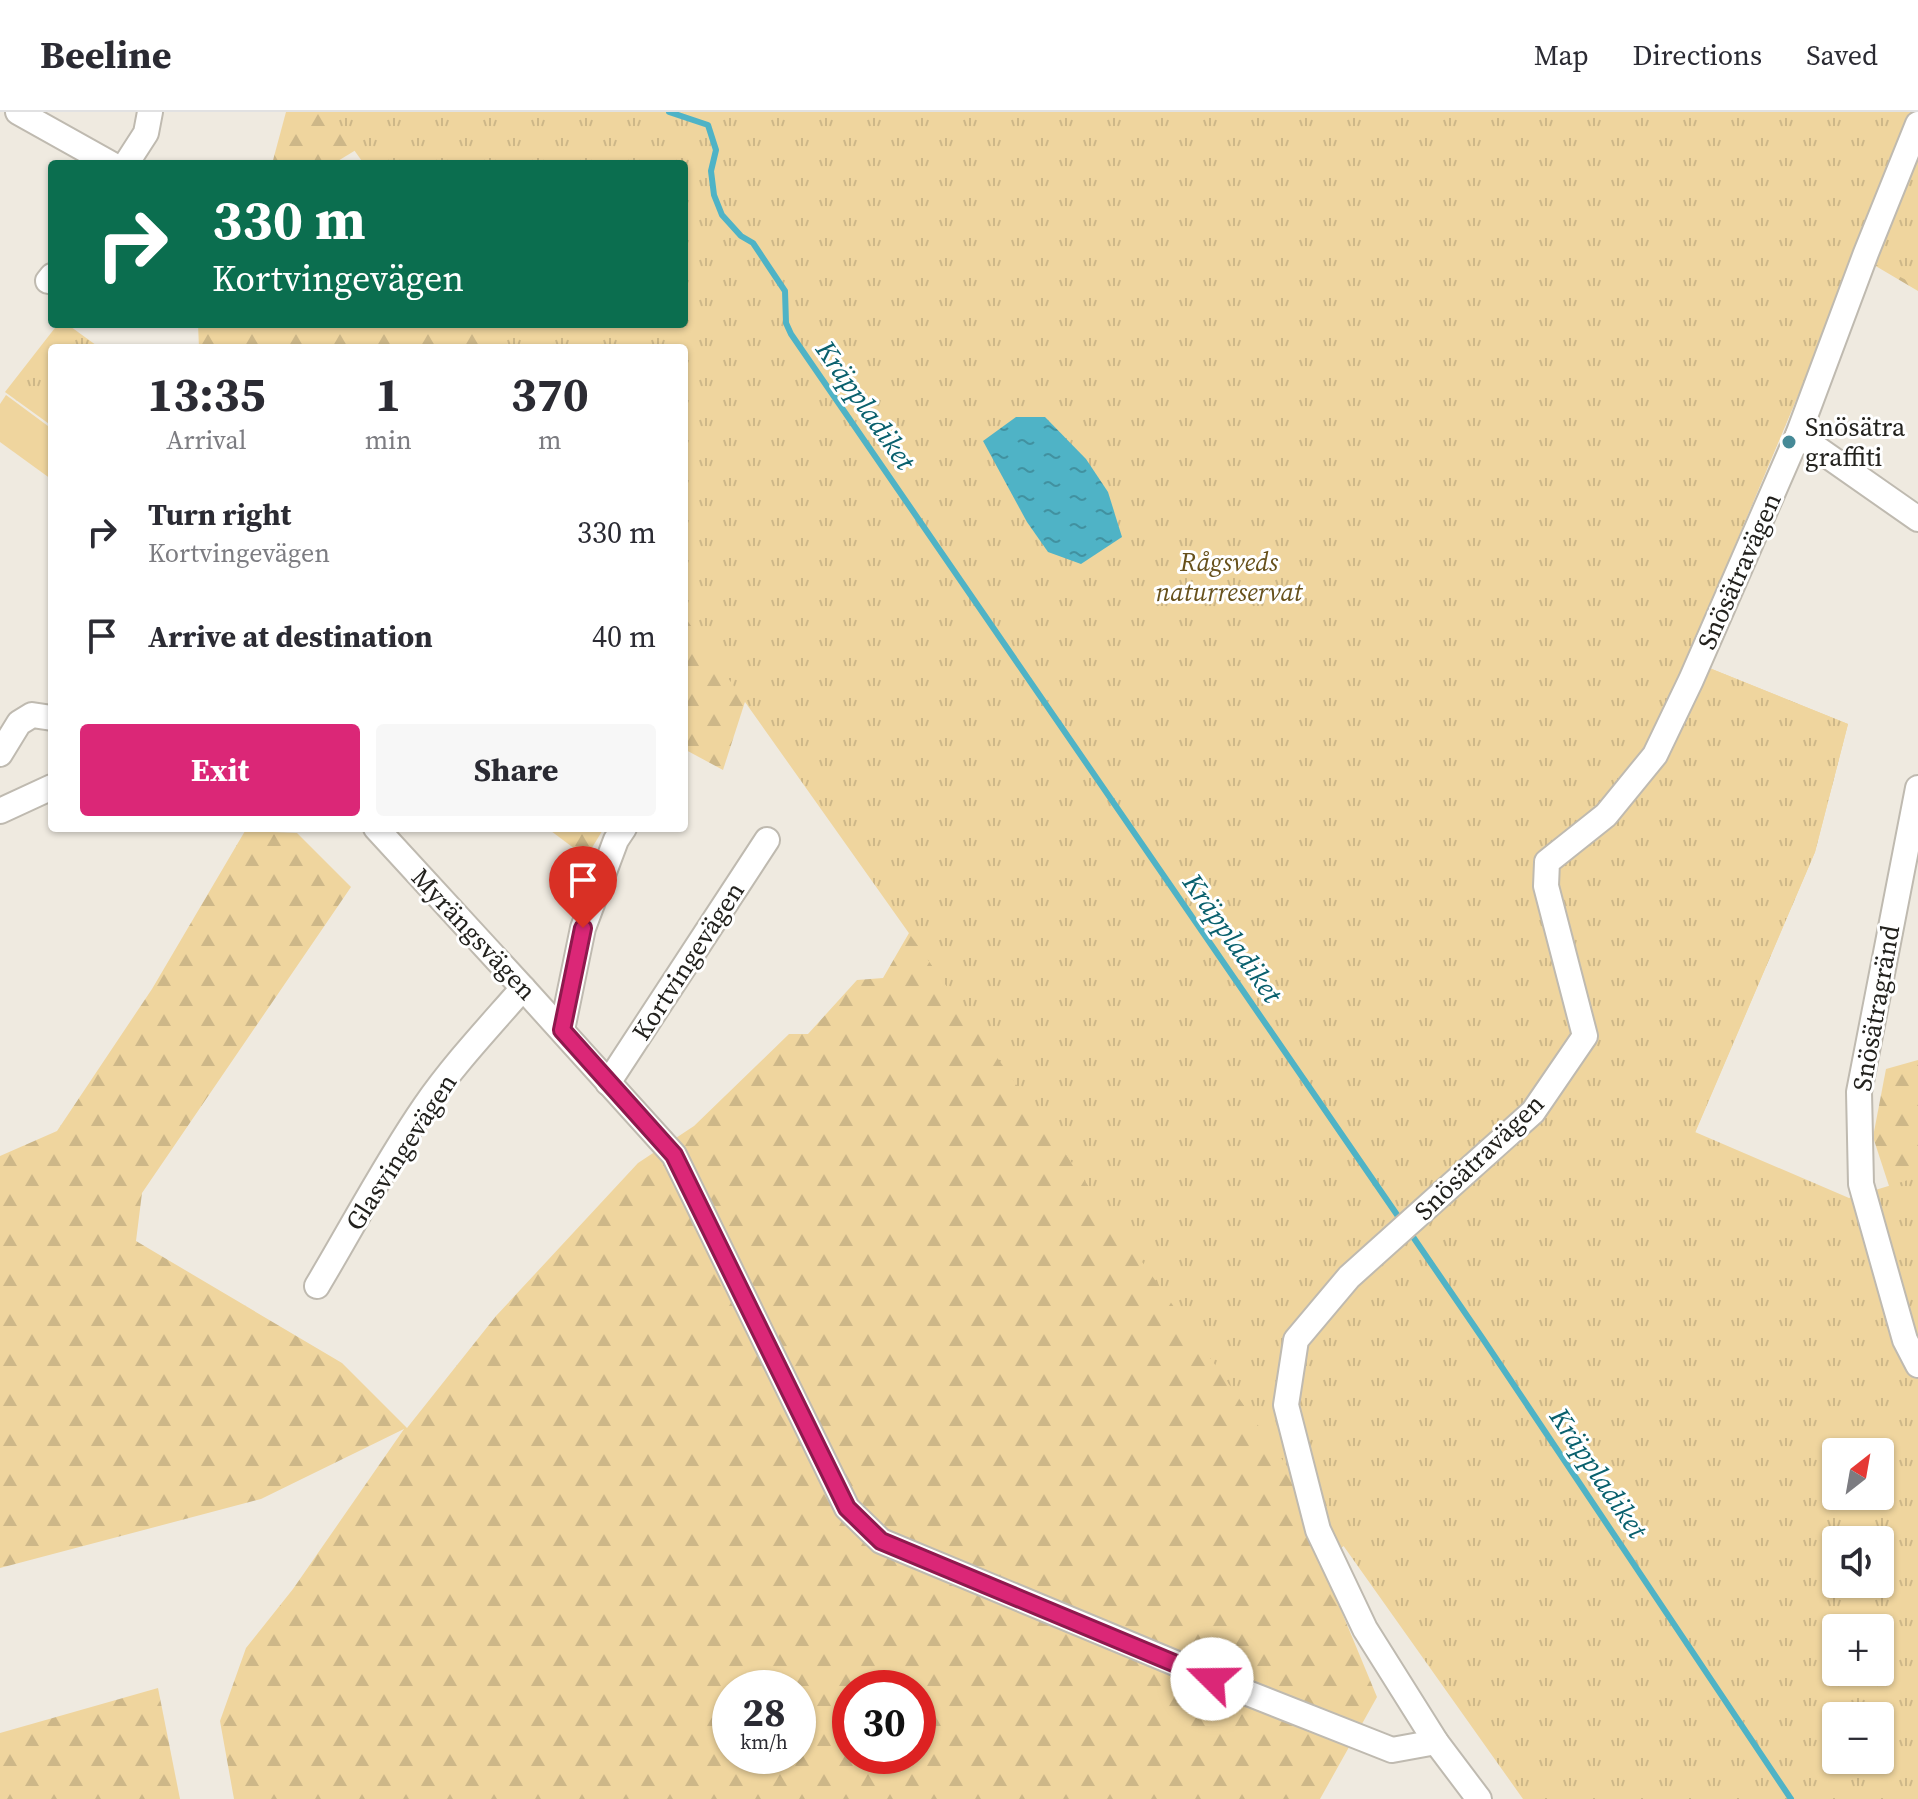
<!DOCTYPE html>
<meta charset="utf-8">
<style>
body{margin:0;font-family:"Source Serif 4",serif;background:#f7f7f7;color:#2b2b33;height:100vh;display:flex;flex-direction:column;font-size:30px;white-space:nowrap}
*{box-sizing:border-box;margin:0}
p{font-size:26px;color:#7c7c81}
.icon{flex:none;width:44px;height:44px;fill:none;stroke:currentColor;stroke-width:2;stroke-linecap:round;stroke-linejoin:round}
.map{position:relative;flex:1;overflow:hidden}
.details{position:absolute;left:48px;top:232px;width:640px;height:488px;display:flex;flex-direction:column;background:#fff;border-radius:8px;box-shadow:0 2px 6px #0004}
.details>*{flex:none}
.banner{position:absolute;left:48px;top:48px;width:640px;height:168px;border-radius:8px;box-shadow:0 2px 6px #0004;background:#0b6e4f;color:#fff;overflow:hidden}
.needle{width:52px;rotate:31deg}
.buttons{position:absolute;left:1822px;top:1326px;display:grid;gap:16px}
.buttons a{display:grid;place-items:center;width:72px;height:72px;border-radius:8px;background:#fff;box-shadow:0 2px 6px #0004;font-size:40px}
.speed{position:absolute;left:712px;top:1558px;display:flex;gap:16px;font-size:40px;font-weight:700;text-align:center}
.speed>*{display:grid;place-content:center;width:104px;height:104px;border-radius:50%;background:#fff;box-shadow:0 2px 6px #0004;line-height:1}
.speed small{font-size:20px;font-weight:400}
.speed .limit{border:12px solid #d22;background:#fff;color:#111}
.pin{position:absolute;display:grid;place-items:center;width:68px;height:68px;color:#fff;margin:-82px -34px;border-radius:50% 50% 50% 0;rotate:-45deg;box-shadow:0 0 8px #0007}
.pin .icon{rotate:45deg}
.me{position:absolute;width:88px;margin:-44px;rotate:292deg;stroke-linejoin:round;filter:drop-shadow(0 0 6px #0008)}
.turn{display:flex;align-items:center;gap:28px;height:168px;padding:0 32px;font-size:36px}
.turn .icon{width:104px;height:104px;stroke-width:2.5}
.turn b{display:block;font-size:56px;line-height:68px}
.eta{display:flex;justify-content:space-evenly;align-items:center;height:136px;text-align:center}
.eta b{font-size:48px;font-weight:700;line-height:56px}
.cta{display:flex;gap:16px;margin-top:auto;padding:16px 32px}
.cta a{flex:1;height:92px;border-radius:8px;background:#db2777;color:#fff;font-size:32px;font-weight:700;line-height:92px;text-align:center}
.cta a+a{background:#f7f7f7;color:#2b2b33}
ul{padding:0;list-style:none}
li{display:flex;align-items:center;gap:24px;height:104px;padding:0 32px}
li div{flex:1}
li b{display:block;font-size:30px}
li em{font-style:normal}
header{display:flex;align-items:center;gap:48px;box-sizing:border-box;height:112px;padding:0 40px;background:#fff;border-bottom:2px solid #e1e1e2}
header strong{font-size:38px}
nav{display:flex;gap:44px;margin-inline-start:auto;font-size:28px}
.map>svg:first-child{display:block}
</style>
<header>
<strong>Beeline</strong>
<nav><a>Map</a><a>Directions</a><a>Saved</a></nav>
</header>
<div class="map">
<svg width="1918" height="1687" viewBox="0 0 1918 1687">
<defs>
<pattern id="forest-firs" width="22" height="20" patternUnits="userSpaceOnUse" patternTransform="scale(2)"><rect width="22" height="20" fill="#efd59e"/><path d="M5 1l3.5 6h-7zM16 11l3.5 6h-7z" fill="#cdb788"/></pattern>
<pattern id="park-tufts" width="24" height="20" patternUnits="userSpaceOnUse" patternTransform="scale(2)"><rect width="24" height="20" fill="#efd59e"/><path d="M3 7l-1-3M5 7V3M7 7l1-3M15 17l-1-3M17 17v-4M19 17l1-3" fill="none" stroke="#cdb788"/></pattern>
<pattern id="water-ripples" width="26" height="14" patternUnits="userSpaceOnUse" patternTransform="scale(2)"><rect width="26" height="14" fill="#4fb3c6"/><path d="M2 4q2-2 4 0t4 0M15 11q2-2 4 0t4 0" fill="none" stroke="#4191a0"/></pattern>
</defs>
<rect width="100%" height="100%" fill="#efeae0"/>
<!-- forest -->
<g fill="url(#forest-firs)" fill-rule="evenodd">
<path d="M286,0H406L390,17L333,52H272Z"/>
<path d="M1918,0V179L1857,143L1687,547L1848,612L1815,740L1695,1021L1388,1403L1321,1450L1377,1585L1320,1687H234L220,1609L246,1536L293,1477L404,1317L261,1387L0,1456V1044L57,1019L152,877L245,719L297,721L351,775L142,1081L136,1129L342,1251L407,1316L496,1204L638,1051L694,1014L789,922H808L857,868L883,866L909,821L952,712ZM730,1576H798V1644H730ZM850,1576H918V1644H850Z"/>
<path d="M198,212H684V236H199Z"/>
<path d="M684,426L752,568L723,658L684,637Z"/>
<path d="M547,716H604L590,739L575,737Z"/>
<path d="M1918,948V1119L1905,1123L1873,1025L1886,957Z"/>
<path d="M158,1576L180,1687H0V1621Z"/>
</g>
<!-- park -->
<g fill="url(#park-tufts)" fill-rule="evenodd">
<path d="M327,0H1918V174L1857,143L1687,547L1848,612L1815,740L1695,1020L1849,1086L1918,1065V1687H1523L684,504V236H494L477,212H684V52H364ZM1836,1340H1880V1384H1836ZM1836,1428H1880V1472H1836ZM1836,1516H1880V1560H1836ZM1836,1604H1880V1648H1836Z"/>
<path d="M58,212H67L100,236H52V314L5,280Z"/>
</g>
<!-- pitch -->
<path fill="#efd59e" d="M6,283L52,317L51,367L0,330V292Z"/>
<!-- water -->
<path fill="url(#water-ripples)" d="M1016,305H1045L1086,347L1108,380L1122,425L1081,452L1048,440L1027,410L983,329Z"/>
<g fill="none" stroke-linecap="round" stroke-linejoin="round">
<!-- stream -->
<g stroke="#4fb3c6" stroke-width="6">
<path d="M669,0L708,13L716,38L711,59L714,83L722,103L741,124L753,131L785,179L786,211L791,222L1402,1110"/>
<path d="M1409,1119L1483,1227L1791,1687"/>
</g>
<!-- minor casing -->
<g stroke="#bfbab0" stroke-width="28">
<g id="minor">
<path d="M18,0L111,52"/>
<path d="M126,52L146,21L150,0"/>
<path d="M48,169L52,164"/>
<path d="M1798,323L1918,407"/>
<path d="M0,642L19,611L32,603L52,606"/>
<path d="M1918,676L1859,980L1861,1072L1905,1228L1918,1253"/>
<path d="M0,699L52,675"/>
<path d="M376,716L523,876L674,1043L847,1396L881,1429L1240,1578L1392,1638L1436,1630"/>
<path d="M562,918L583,816L616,728L624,716"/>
<path d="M608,971L767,728"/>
<path d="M317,1174C353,1114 385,1052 425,994C454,952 490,914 523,876"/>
<path d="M1479,1687L1436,1630L1365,1517L1318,1418L1286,1293L1296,1228L1349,1165L1533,1000L1585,924L1546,774L1547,750L1606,703L1655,643L1691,568L1798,323L1866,141L1918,12"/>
</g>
</g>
<!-- minor -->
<use href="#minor" stroke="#fff" stroke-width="24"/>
</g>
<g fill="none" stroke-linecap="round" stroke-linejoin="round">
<!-- route casing -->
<g stroke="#8e194d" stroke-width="20">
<path id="route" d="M583,816L562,918L674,1043L847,1396L881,1429L1212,1567"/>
</g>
<!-- route -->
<use href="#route" stroke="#db2777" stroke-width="14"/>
</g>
<!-- markers -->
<circle fill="#468a97" stroke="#fff" stroke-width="3" cx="1789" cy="330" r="8"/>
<g text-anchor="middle" stroke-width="6" stroke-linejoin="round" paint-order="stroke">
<!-- poi labels -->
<g font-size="26" fill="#22211d" stroke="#fff" text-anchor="start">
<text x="1805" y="324">Snösätra<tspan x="1805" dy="30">graffiti</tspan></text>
</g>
<!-- park labels -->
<g font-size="26" font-style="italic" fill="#67511c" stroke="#fff">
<text x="1229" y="459">Rågsveds<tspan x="1229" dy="30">naturreservat</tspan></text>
</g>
<!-- street labels -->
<g font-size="26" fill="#22211d" stroke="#fff">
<text transform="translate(1739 459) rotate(-66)" y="9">Snösätravägen</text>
<text transform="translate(474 822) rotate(47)" y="9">Myrängsvägen</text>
<text transform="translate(688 849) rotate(-57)" y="9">Kortvingevägen</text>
<text transform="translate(1876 896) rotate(-80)" y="9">Snösätragränd</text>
<text transform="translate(401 1040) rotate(-57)" y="9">Glasvingevägen</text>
<text transform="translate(1479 1045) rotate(-44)" y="9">Snösätravägen</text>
</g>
<!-- water labels -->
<g font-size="28" font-style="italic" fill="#09606d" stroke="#fff">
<text transform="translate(866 293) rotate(55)" y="10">Kräppladiket</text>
<text transform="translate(1233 826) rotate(55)" y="10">Kräppladiket</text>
<text transform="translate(1599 1361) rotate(56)" y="10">Kräppladiket</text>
</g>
</g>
</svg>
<div class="buttons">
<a><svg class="needle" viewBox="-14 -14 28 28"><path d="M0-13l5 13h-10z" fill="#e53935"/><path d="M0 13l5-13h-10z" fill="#7c7c81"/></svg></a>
<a><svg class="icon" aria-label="sound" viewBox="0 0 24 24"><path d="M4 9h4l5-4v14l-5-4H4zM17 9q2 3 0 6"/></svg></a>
<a>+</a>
<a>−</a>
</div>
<div class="speed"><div>28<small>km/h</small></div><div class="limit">30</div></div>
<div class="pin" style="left:583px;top:816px;background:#d93025"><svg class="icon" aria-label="arrive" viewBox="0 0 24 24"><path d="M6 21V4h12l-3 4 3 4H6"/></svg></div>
<svg class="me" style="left:1212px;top:1567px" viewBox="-20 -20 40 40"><circle r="19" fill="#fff"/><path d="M0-13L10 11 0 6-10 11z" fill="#db2777"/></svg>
<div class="banner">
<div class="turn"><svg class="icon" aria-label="right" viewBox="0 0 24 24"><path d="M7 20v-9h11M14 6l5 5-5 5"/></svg><div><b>330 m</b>Kortvingevägen</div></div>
</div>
<section class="details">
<div class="eta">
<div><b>13:35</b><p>Arrival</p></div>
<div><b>1</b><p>min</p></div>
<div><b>370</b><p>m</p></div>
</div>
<ul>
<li><svg class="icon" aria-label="right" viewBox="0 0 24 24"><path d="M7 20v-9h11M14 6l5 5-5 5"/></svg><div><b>Turn right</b><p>Kortvingevägen</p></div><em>330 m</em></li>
<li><svg class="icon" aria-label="arrive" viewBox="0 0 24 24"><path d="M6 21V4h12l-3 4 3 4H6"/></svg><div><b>Arrive at destination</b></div><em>40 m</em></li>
</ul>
<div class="cta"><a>Exit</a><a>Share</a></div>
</section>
</div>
